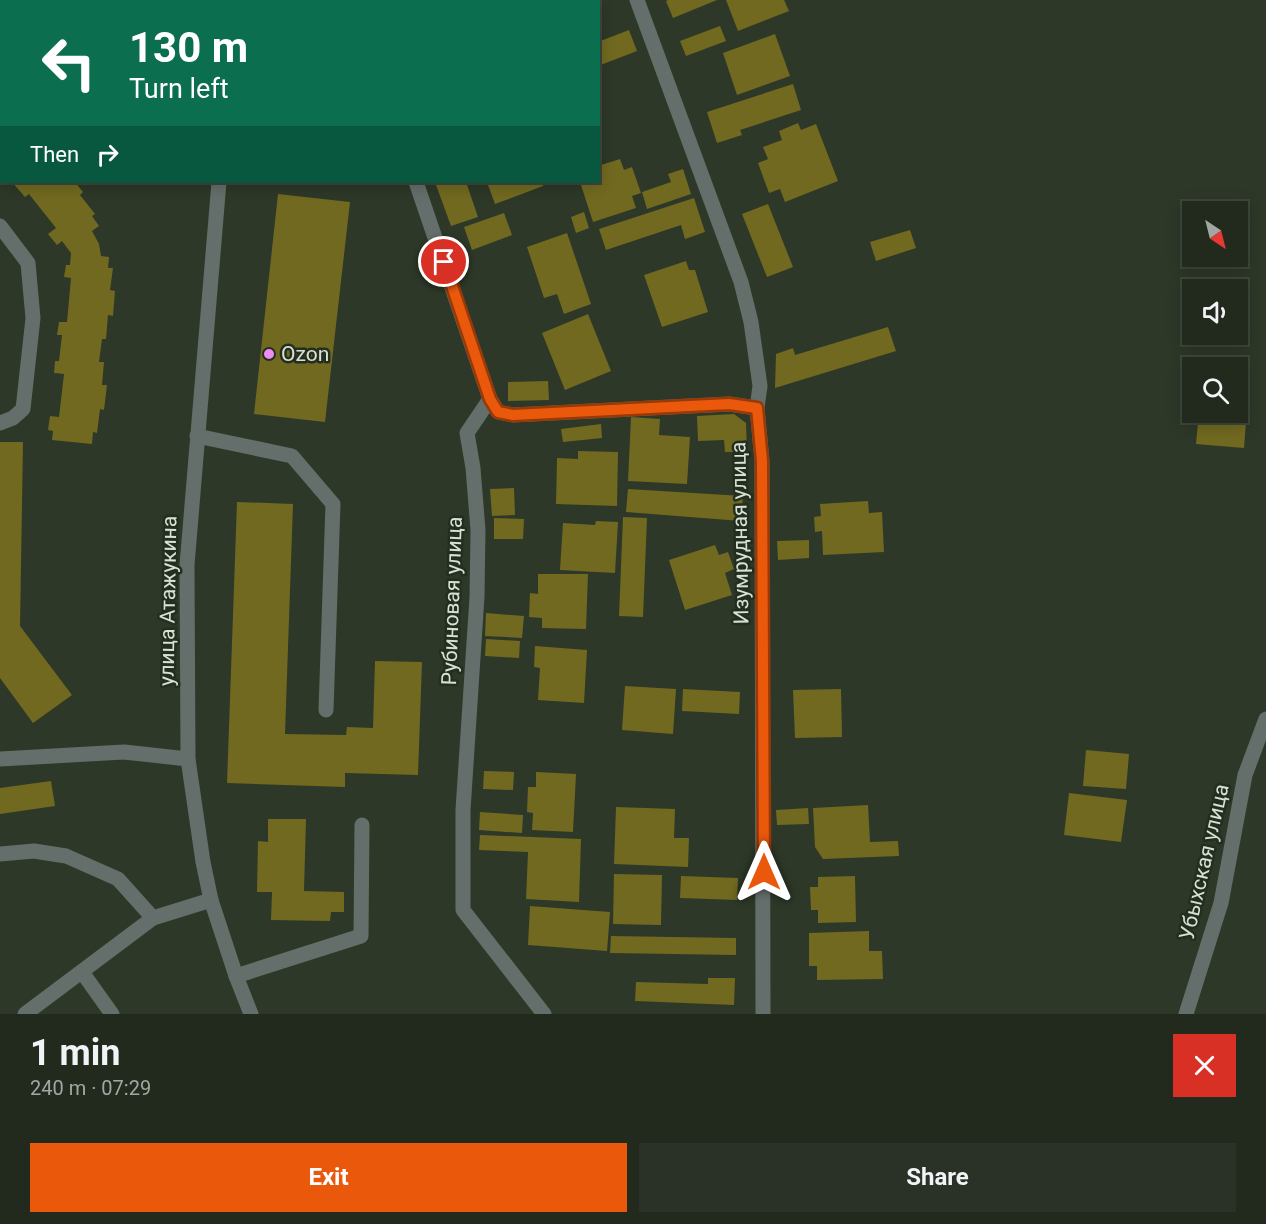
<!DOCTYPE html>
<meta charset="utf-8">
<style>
body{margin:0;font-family:Roboto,sans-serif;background:#2a3227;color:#f1f3f6;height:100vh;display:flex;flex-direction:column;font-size:22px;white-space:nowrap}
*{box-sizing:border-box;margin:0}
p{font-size:20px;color:#a2a7a4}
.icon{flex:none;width:33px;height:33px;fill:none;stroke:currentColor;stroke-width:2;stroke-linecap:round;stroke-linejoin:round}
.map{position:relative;height:1014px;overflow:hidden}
.drawer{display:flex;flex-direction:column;background:#222a1e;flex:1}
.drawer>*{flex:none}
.guide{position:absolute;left:0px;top:0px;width:600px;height:183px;box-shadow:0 3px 15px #0003,0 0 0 2px #3f463c;background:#0b6e4f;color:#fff;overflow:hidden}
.needle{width:39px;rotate:145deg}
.buttons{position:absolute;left:1182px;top:201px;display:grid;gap:12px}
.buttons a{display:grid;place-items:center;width:66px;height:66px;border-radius:0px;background:#222a1e;box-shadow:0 3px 15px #0003,0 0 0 2px #3f463c;font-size:30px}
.pin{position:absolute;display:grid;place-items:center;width:51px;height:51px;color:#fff;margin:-26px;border:3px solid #fff;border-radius:50%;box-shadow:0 2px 6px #0007}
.me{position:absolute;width:66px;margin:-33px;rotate:0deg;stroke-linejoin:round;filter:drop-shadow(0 0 4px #0008)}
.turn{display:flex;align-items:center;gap:21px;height:126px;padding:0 30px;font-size:27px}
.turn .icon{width:78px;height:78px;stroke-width:2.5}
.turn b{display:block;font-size:42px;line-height:51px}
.then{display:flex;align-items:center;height:57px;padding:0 30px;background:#0003;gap:12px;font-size:22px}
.round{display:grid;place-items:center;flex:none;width:63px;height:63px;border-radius:0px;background:#2a3227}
.summary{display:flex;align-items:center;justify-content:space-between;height:102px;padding:0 30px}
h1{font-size:36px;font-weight:700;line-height:45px}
.action{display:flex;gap:12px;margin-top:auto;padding:12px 30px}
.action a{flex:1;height:69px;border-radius:0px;background:#ea580c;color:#fff;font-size:24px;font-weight:700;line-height:69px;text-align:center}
.action a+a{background:#2a3227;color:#f1f3f6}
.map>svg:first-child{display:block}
</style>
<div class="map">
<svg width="1266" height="1014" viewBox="0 0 1266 1014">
<rect width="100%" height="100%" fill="#2d3828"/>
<!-- building -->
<g fill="#716920">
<path d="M668,0H717L673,18L666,1Z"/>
<path d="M726,0H784L789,11L738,31Z"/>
<path d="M720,26L726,41L686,56L680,41Z"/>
<path d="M629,30L637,51L598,66V42Z"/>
<path d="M775,34L790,76L737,95L723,53Z"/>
<path d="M793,84L801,110L740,130L742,135L717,143L707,112Z"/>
<path d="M798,123L801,130L816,124L838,181L785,202L780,189L769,193L758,163L768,159L763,147L782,140L779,131Z"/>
<path d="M620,159L624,170L632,167L641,193L632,196L636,208L593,222L580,182H598V166Z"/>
<path d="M683,169L691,194L647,209L642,192L671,182L668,174Z"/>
<path d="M12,182H75L83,192L80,195L95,214L92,216L99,226L92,231L99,244L101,256L109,257L108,268H113L110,290L115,291L113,316L108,315L106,339H102L99,362H104L102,385H107L104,410L100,409L97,433L93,432L92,444L52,440L53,431L48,430L50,416L59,417L64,374L54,373L55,361H59L62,335H57L59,322H67L71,278L64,277L66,265H70L71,253L62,241L57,245L48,234L56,228L29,194L25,197Z"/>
<path d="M435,182H466L478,217L451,226Z"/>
<path d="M487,182H542L543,186L495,204Z"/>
<path d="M278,194L350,202L325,422L254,414Z"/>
<path d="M694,198L705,232L685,239L681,225L606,250L599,229Z"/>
<path d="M768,204L793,267L767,277L742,214Z"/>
<path d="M584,212L589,228L576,233L571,217Z"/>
<path d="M504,213L512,235L472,250L464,227Z"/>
<path d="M910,230L916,248L876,261L870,242Z"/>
<path d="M567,233L591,304L564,314L557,294L544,298L527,247Z"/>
<path d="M686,261L689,270H695L708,312L662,327L644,275Z"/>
<path d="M588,314L611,371L565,390L542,333Z"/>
<path d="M888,327L896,351L775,388L776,354L793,348L795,355Z"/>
<path d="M548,381L549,400L508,401V382Z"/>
<path d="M1238,408L1247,409L1244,448L1196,444L1199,412H1238Z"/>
<path d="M734,414L746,423L747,452H725L724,440L698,441L697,416Z"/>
<path d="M631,417L660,419L659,435L690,437L687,484L628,481Z"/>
<path d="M601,424L602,438L563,442L561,429Z"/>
<path d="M0,442H23L20,626L72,695L33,723L0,678Z"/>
<path d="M578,451L618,452L617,506L556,504L557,458L578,459Z"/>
<path d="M514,488L515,515L492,516L490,489Z"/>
<path d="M628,489L743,496L741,521L626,512Z"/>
<path d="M868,501L869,513L882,512L884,552L823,555L822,531L815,532L814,517L821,516L820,504Z"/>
<path d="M237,502L293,504L285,734L346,735L347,727L373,728L375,661L422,662L418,775L345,773V787L227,783Z"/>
<path d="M623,517L647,518L643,617L619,616Z"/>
<path d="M494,518L524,519L523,539H494Z"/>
<path d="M596,521L618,522L615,573L560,570L563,523L595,525Z"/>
<path d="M809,540V558L778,560L777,541Z"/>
<path d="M715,545L719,555L728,552L734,569L725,573L732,595L685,610L669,560Z"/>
<path d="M538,574H588L586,629L542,628V618L529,617L530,593L538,594Z"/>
<path d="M486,613L524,616L522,638L485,636Z"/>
<path d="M486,639L520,641L519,658L485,656Z"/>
<path d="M535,646L587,650L584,703L538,700L540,668L534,667Z"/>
<path d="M625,686L676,689L673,734L622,730Z"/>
<path d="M683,689L740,692L739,714L682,711Z"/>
<path d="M841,689L842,737L795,738L793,690Z"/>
<path d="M1086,750L1129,754L1126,789L1083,786Z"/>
<path d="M484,771L514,772L513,790L483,789Z"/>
<path d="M536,772L576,774L573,832L532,830L533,813L527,812L528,787H536Z"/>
<path d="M51,781L55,806L0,814V788Z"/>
<path d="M1069,793L1127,800L1121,842L1064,835Z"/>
<path d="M868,805L870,842L898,841L899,856L823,859L815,847L813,808Z"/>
<path d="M616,807L675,809L674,838H689L688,867L614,864Z"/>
<path d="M808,808L809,824L777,825L776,810Z"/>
<path d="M480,812L523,815L522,833L479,830Z"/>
<path d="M268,819H306L304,891L344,892V912H331L330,921L271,920L272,892H257L258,841L268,842Z"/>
<path d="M480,835L581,839L579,902L526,899L528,852L479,850Z"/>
<path d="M614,874L662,875L661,925L613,924Z"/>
<path d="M681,876L738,878L737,900L680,898Z"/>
<path d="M855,876L856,922L818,923V910H811L810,887H818V877Z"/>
<path d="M530,906L610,912L607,951L528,945Z"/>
<path d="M869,931V951H882L883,979L817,980V966H809V933Z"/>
<path d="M611,936L736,938V955L610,953Z"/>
<path d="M708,978H735L734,1005L635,1001L636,982L708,984Z"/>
</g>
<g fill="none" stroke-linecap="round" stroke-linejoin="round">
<!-- minor -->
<g stroke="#646e6a" stroke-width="15">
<path d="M217,0V2"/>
<path d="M316,0L318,2"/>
<path d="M353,0L354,2"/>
<path d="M637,0L741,282L751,322L760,386L757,408L762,461L763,1014"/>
<path d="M0,126L2,125"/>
<path d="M219,182L187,565L188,759L203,862L211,900L236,976L251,1014"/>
<path d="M416,182L490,399L467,433L473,468L478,530L477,597L463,810V910L544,1014"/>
<path d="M0,226L28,263L33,318L23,409L13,418L0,423"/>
<path d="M490,399L498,412L513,415L729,404L757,408"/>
<path d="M197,436L292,456L333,504L326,710"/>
<path d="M0,759L124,752L188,759"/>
<path d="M0,854L34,851L66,856L118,879L153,918"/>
<path d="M82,972L112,1014"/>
<path d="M236,976L361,936L362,825"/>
<path d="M25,1014L153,918L211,900"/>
<path d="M1186,1014L1221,903L1245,775L1266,719"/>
</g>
</g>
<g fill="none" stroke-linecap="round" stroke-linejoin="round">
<!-- route casing -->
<g stroke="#983908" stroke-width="15">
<path id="route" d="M444,262L490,399L498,412L513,415L729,404L757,408L762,461L764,872"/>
</g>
<!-- route -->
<use href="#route" stroke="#ea580c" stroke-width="10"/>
</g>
<!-- markers -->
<circle fill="#f08bf6" stroke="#232e1f" stroke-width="2" cx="269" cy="354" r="6"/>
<g text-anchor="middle" stroke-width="5" stroke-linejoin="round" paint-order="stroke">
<!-- poi labels -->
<g font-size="21" fill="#d9e1d6" stroke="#232e1f" text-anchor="start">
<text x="281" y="361">Ozon</text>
</g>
<!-- street labels -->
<g font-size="21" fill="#d9e1d6" stroke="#232e1f">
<text transform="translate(740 533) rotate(-91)" y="7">Изумрудная улица</text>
<text transform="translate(168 601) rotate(-89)" y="7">улица Атажукина</text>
<text transform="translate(452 601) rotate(-88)" y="7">Рубиновая улица</text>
<text transform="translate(1204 862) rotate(-77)" y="7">Убыхская улица</text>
</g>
</g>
</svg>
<div class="buttons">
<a><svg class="needle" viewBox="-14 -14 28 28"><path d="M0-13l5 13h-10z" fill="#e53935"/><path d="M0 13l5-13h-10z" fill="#a2a7a4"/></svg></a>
<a><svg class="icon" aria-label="sound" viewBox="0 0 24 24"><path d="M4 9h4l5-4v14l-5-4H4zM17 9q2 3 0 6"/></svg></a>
<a><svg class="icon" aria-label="search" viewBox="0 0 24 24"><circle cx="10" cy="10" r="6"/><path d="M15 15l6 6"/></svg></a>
</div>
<div class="pin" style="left:444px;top:262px;background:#d93025"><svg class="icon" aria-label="arrive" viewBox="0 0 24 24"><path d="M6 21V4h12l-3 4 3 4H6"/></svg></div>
<svg class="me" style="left:764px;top:872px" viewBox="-20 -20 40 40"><path d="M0-17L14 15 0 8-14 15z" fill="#ea580c" stroke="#fff" stroke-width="4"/></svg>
<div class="guide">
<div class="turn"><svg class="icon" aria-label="left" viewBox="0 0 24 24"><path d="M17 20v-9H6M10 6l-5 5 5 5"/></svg><div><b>130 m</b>Turn left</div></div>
<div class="then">Then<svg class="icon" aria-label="right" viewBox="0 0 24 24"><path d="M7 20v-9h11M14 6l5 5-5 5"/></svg></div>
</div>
</div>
<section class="drawer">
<div class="summary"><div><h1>1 min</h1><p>240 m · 07:29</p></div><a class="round" style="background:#d93025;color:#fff"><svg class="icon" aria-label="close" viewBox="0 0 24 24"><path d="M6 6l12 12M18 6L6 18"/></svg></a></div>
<div class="action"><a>Exit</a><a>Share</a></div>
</section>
